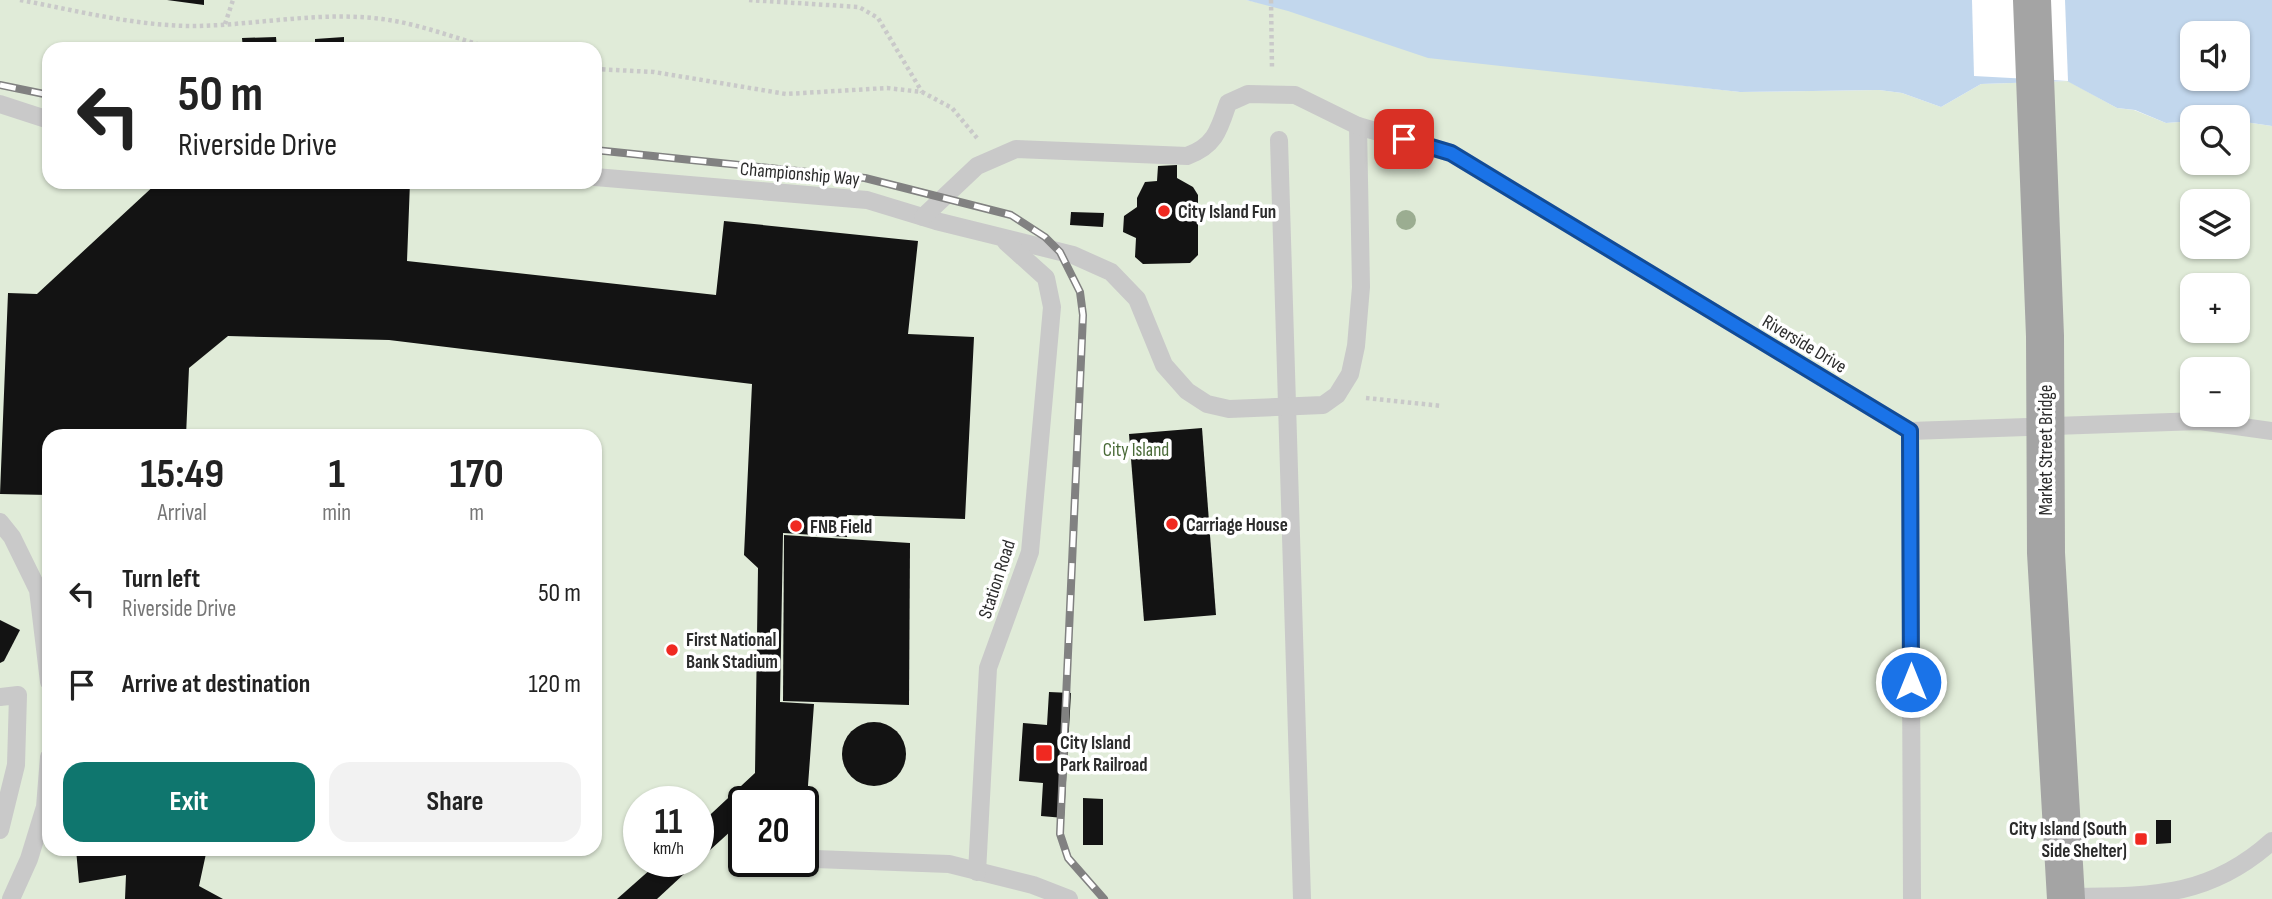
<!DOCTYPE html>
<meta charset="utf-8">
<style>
body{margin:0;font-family:"Sofia Sans Condensed",sans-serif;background:#f2f2f2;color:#222;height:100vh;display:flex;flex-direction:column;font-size:26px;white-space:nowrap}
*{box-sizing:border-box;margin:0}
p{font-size:23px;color:#767676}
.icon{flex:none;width:38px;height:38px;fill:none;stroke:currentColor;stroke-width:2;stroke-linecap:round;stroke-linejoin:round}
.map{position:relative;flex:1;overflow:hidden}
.sheet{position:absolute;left:42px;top:429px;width:560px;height:427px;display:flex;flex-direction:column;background:#fff;border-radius:21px;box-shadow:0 2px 5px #0004}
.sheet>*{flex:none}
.top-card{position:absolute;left:42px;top:42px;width:560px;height:147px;border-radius:21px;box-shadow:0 2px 5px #0004;background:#fff;color:#222;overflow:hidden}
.buttons{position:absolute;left:2180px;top:21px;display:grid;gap:14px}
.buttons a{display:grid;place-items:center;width:70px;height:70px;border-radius:14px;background:#fff;box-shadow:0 2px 5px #0004;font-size:35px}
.speed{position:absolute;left:623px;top:786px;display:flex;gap:14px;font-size:35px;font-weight:700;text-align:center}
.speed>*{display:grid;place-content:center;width:91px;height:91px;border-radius:50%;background:#fff;box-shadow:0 2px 5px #0004;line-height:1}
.speed small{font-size:18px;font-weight:400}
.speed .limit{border:4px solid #111;border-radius:10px;background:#fff;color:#111}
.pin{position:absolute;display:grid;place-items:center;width:60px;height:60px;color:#fff;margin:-30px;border-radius:14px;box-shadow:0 4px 10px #0006}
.me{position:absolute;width:77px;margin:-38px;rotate:0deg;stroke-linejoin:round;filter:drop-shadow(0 0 5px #0008)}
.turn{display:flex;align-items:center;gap:24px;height:147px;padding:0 21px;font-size:32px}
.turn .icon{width:91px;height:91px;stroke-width:2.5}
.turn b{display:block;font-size:49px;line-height:60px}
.eta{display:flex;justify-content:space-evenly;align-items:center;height:119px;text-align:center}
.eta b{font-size:42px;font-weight:700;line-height:49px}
.button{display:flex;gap:14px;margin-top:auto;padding:14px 21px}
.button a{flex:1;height:80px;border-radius:21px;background:#0f766e;color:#fff;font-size:28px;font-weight:700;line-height:80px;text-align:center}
.button a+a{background:#f2f2f2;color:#222}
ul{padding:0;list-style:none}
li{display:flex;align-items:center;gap:21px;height:91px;padding:0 21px}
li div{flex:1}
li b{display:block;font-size:26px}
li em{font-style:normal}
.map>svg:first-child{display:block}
</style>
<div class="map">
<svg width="2272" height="899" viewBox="0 0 2272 899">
<rect width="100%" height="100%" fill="#fff"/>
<!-- green -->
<path fill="#e0ebd8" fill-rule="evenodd" d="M0,0H1246L1626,79L1740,92L1879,90L1902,93L1941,107L1981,84L2068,81L2117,108L2134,110L2166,123L2193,121V163H2238V121L2272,126V899H0ZM49,49H595V182H49ZM2193,201H2238V247H2193ZM2193,285H2238V331H2193ZM2193,369H2238V415H2193ZM49,436H595V849H49ZM639,802H698V861H639ZM744,802H803V861H744Z"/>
<!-- water -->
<path fill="#c2d7ed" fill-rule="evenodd" d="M1246,0H2272V126L2238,121V117H2193V121L2166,123L2135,110L2117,108L2067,81L1981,84L1941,107L1902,93L1879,90L1740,92L1428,58L1288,11ZM2193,33H2238V79H2193Z"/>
<!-- pier -->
<path fill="#fff" d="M1972,0H2065L2068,81L1974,76Z"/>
<!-- building -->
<g fill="#131313">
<path d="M167,0H204V5Z"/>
<path d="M276,37L277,49H243L242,38Z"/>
<path d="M344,37V49H315V39Z"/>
<path d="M1177,165V178L1193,187L1198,195V255L1190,263L1143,264L1135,257L1136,238L1123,232L1124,216L1137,207V198L1145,182L1157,181L1158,166Z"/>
<path d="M158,182H410L407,261L716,295L724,221L918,241L908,334L974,337L965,519L847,515V537L783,533L780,702L814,704L807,799L744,802V819L698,861V826L755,773L758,568L744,555L752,384L389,340L228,336L189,368L186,436H49V495L0,494L8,293L37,294Z"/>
<path d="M1071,212L1104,213L1103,227L1070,225Z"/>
<path d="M1202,428L1216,615L1144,621L1129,434Z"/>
<path d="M784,535L910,543L909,705L783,701Z"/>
<path d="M0,620L20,630L4,661L0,663Z"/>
<path d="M1049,692L1071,693L1064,818L1041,816L1043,783L1019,781L1023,723L1047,725Z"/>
<circle cx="874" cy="754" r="32"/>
<path d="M1083,798L1103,799V845H1083Z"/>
<path d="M2156,820H2171V843L2156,844Z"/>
<path d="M76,849H207L199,886L223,899H125L126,875L79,883Z"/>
<path d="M660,861H698L657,899H617Z"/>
</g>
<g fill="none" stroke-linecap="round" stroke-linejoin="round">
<!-- path -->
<g stroke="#c9c9c9" stroke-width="4.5" stroke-dasharray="3.5 3.5" stroke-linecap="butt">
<path d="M20,0C79,11 135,26 195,26C256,25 320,11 382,19C421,24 457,39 495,49"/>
<path d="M749,0L859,7L878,18L922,92"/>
<path d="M1271,0L1272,69"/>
<path d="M225,24L233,0"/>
<path d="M595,69L654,72L786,94L887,88L922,92L952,108L977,138"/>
<path d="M1366,398L1442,406"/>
</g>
<!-- service -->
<g stroke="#c9c9c9" stroke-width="18">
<path d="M0,104L49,120"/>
<path d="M1279,140L1302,899"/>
<path d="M595,177L867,200L936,221L1073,255L1111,272L1137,299L1164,365L1187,391L1207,404L1229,409L1323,405L1337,395L1350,374L1356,346L1361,287L1358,126"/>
<path d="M923,217L977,166L1016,149L1187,156C1215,146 1219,130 1228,103L1248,94L1295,95L1358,126L1451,153L1910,431L2200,421L2272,431"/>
<path d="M1910,431L1912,899"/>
<path d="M0,522L12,537L38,590L49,682"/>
<path d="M0,697L18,695L16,765L0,830"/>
<path d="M815,859L949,864L1033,885L1069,899"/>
<path d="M977,872L988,668L1030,552L1052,307L1046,278L1006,242"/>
<path d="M2066,897C2149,896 2208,899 2272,841"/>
<path d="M11,899L29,859L45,807L49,757"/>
</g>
<!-- primary -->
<path stroke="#a4a4a4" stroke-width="38" d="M2032,0L2045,336L2046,553L2066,899"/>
<!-- rail casing -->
<g stroke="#818181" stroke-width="8">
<g id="rail">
<path d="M0,85L49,95"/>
<path d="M595,150L865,178L1011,215L1045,237L1060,252L1080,292L1083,315L1060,834L1068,858L1104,899"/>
</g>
</g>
<!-- rail -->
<use href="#rail" stroke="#fff" stroke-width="5" stroke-dasharray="16" stroke-linecap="butt"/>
</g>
<!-- trees -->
<circle fill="#9bad91" cx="1406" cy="220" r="10"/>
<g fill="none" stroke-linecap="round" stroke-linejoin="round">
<!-- route casing -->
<g stroke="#114b97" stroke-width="18">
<path id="route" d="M1404,139L1451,153L1910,431L1911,682"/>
</g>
<!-- route -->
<use href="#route" stroke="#1a73e8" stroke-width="12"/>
</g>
<!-- markers -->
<g fill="#f02921" stroke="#fff" stroke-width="2.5">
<circle cx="1164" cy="211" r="7"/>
<circle cx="1172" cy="524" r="7"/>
<circle cx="796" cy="526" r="7"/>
<circle cx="672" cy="650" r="7"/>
<rect x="1035" y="744" width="18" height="18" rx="3.5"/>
<rect x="2134" y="832" width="14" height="14" rx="3.5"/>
</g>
<g text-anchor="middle" stroke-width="7" stroke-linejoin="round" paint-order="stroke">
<!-- street labels -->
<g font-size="19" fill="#2c2c2c" stroke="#fff">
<text transform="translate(800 173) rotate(5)" y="7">Championship Way</text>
<text transform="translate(1805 343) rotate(31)" y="7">Riverside Drive</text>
<text transform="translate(2045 450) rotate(-90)" y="7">Market Street Bridge</text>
<text transform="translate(996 579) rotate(-72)" y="7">Station Road</text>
</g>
<!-- poi labels -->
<g font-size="19" font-weight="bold" fill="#2c2c2c" stroke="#fff" text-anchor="start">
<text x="1178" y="218">City Island Fun</text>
<text x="1186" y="531">Carriage House</text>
<text x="810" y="533">FNB Field</text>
<text x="686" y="646">First National<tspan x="686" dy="22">Bank Stadium</tspan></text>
<text x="1060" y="749">City Island<tspan x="1060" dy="22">Park Railroad</tspan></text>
<text x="2127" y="835" text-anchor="end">City Island (South<tspan x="2127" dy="22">Side Shelter)</tspan></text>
</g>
<!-- park labels -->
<g font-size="19" fill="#496a37" stroke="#fff">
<text x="1136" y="456">City Island</text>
</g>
</g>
</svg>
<div class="buttons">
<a><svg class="icon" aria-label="sound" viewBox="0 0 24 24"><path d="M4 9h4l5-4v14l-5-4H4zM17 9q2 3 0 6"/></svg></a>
<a><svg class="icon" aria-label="search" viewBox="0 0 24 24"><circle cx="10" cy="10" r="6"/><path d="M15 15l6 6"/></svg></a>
<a><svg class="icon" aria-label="layers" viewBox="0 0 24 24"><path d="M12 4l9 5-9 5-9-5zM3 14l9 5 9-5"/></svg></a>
<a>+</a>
<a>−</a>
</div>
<div class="speed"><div>11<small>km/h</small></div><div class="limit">20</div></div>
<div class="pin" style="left:1404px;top:139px;background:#d93025"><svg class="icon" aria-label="arrive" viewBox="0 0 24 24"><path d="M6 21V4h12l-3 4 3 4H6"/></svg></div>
<svg class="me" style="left:1911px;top:682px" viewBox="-20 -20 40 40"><circle r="17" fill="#1a73e8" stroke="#fff" stroke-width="3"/><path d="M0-11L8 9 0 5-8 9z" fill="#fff"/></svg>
<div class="top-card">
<div class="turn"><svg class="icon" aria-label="left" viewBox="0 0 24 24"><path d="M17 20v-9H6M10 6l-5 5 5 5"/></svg><div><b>50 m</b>Riverside Drive</div></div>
</div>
<section class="sheet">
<div class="eta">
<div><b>15:49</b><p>Arrival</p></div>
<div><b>1</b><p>min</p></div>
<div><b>170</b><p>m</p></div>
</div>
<ul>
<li><svg class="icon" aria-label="left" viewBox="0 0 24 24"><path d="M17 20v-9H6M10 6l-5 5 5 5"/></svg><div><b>Turn left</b><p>Riverside Drive</p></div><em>50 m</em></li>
<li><svg class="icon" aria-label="arrive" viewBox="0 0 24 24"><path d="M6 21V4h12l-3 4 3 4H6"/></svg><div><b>Arrive at destination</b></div><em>120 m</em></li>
</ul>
<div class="button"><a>Exit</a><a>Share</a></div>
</section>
</div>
